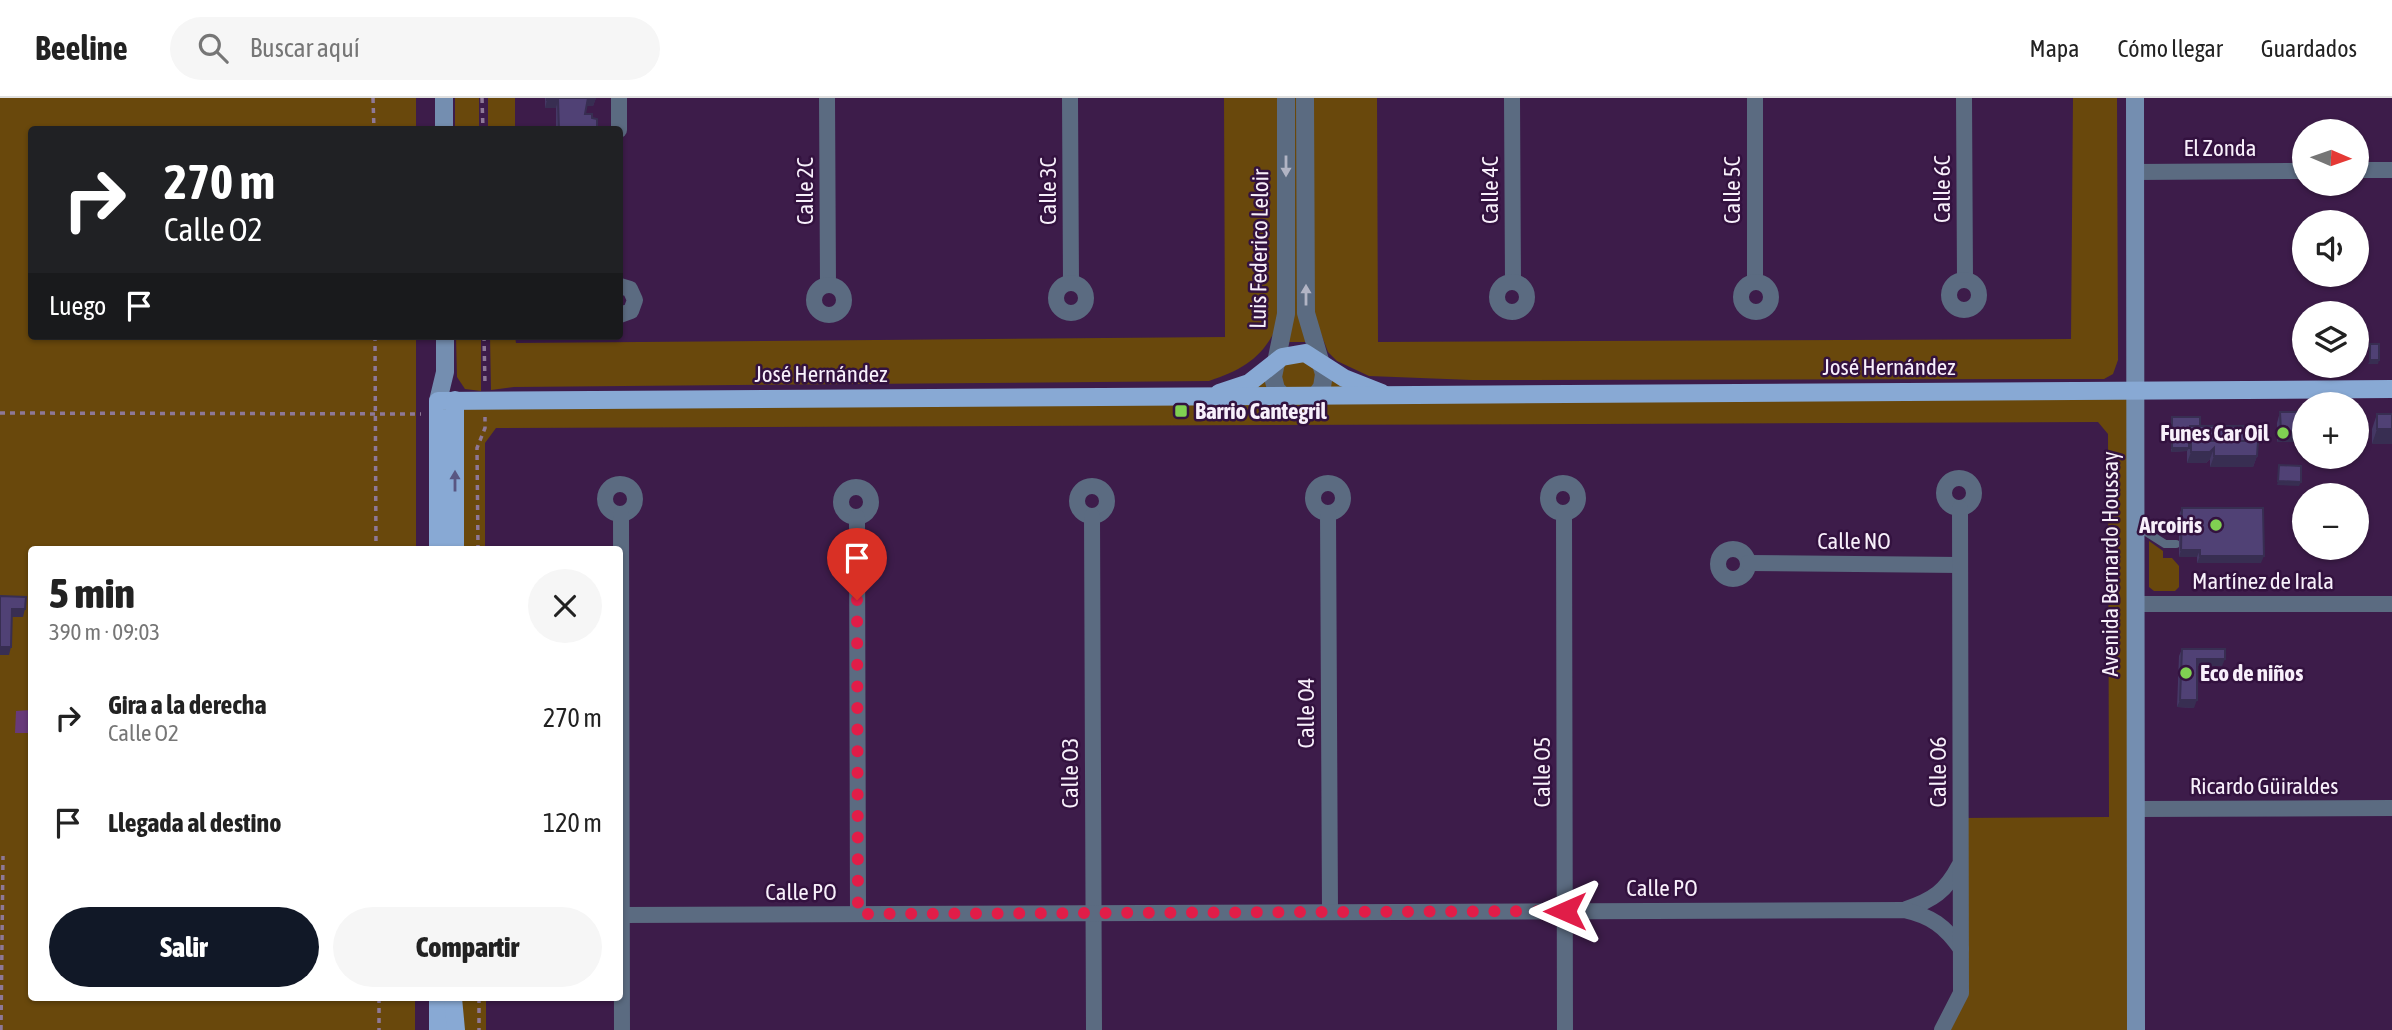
<!DOCTYPE html>
<html lang="es">
<meta charset="utf-8">
<style>
body{margin:0;font-family:"Asap Condensed",sans-serif;background:#f6f6f6;color:#222;height:100vh;display:flex;flex-direction:column;font-size:26px;white-space:nowrap}
*{box-sizing:border-box;margin:0}
p{font-size:23px;color:#767676}
.icon{flex:none;width:38px;height:38px;fill:none;stroke:currentColor;stroke-width:2;stroke-linecap:round;stroke-linejoin:round}
.map{position:relative;flex:1;overflow:hidden}
.drawer{position:absolute;left:28px;top:448px;width:595px;height:455px;display:flex;flex-direction:column;background:#fff;border-radius:7px;box-shadow:0 2px 5px #0004}
.drawer>*{flex:none}
.banner{position:absolute;left:28px;top:28px;width:595px;height:214px;border-radius:7px;box-shadow:0 2px 5px #0004;background:#202124;color:#fff;overflow:hidden}
.needle{width:46px;rotate:92deg}
.tools{position:absolute;left:2292px;top:21px;display:grid;gap:14px}
.tools a{display:grid;place-items:center;width:77px;height:77px;border-radius:50%;background:#fff;box-shadow:0 2px 5px #0004;font-size:35px}
.pin{position:absolute;display:grid;place-items:center;width:60px;height:60px;color:#fff;margin:-72px -30px;border-radius:50% 50% 50% 0;rotate:-45deg;box-shadow:0 0 7px #0007}
.pin .icon{rotate:45deg}
.me{position:absolute;width:77px;margin:-38px;rotate:270deg;stroke-linejoin:round;filter:drop-shadow(0 0 5px #0008)}
.turn{display:flex;align-items:center;gap:24px;height:147px;padding:0 21px;font-size:32px}
.turn .icon{width:91px;height:91px;stroke-width:2.5}
.turn b{display:block;font-size:49px;line-height:60px}
.then{display:flex;align-items:center;height:66px;padding:0 21px;background:#0003;gap:14px;font-size:26px}
.round{display:grid;place-items:center;flex:none;width:74px;height:74px;border-radius:37px;background:#f6f6f6}
.head{display:flex;align-items:center;justify-content:space-between;height:119px;padding:0 21px}
h1{font-size:42px;font-weight:800;line-height:52px}
.primary-button{display:flex;gap:14px;margin-top:auto;padding:14px 21px}
.primary-button a{flex:1;height:80px;border-radius:42px;background:#111827;color:#fff;font-size:28px;font-weight:800;line-height:80px;text-align:center}
.primary-button a+a{background:#f6f6f6;color:#222}
ul{padding:0;list-style:none}
li{display:flex;align-items:center;gap:21px;height:105px;padding:0 21px}
li div{flex:1}
li b{display:block;font-size:26px}
li em{font-style:normal}
header{display:flex;align-items:center;gap:42px;box-sizing:border-box;height:98px;padding:0 35px;background:#fff;border-bottom:2px solid #e0e0e0}
header strong{font-size:33px}
nav{display:flex;gap:38px;margin-inline-start:auto;font-size:24px}
.search{width:490px;height:63px;background:#f6f6f6;display:flex;align-items:center;gap:18px;box-sizing:border-box;padding:0 24px;border-radius:38px;color:#767676;font-size:26px}
.map>svg:first-child{display:block}
</style>
<header>
<strong>Beeline</strong>
<div class="search"><svg class="icon" aria-label="search" viewBox="0 0 24 24"><circle cx="10" cy="10" r="6"/><path d="M15 15l6 6"/></svg>Buscar aquí</div>
<nav><a>Mapa</a><a>Cómo llegar</a><a>Guardados</a></nav>
</header>
<div class="map">
<svg width="2392" height="932" viewBox="0 0 2392 932">
<rect width="100%" height="100%" fill="#3d1c4a"/>
<!-- green -->
<g fill="#69480c">
<path d="M0,0H416V31L32,32V238H416V451L32,452V900H415V932H0Z"/>
<rect x="455" y="0" width="24" height="31"/>
<rect x="488" y="0" width="27" height="31"/>
<path d="M1224,0H1281L1277,228C1263,260 1242,272 1209,283L514,289L491,292L490,238H515L516,245L1225,239Z"/>
<path d="M1292,0H1300L1309,244H1288Z"/>
<path d="M1312,0H1377L1378,244L2071,241L2073,0H2117L2118,262L2113,276L2104,281L1472,282L1369,278L1337,263L1328,254L1313,215Z"/>
<path d="M456,238H481V293L465,291L457,279Z"/>
<path d="M1292,255L1364,289L2134,292L2136,932H1942L1961,895V720L2109,719L2108,336L2098,324L496,330L485,345V451L438,452V303L1204,299Z"/>
<path d="M2149,443L2163,453V460H2172L2179,468V489L2175,493H2154L2149,489Z"/>
<rect x="438" y="900" width="48" height="32"/>
</g>
<!-- water -->
<path fill="#683a7a" d="M31,612V635H15L16,613Z"/>
<g fill="none" stroke-linecap="round" stroke-linejoin="round">
<!-- path -->
<g stroke="#8e7897" stroke-width="3.5" stroke-dasharray="5 5" stroke-linecap="butt">
<path d="M373,0L374,32"/>
<path d="M482,0L483,32"/>
<path d="M375,238L376,452"/>
<path d="M484,238L485,287"/>
<path d="M0,315L421,316"/>
<path d="M478,452L477,350L485,330V319"/>
<path d="M379,900V932"/>
<path d="M479,900V932"/>
<path d="M1,932L3,758"/>
</g>
<!-- service -->
<path stroke="#5b6b81" stroke-width="8" d="M2135,427L2165,446H2176"/>
<!-- minor -->
<g stroke="#5b6b81" stroke-width="16">
<path d="M619,0V32"/>
<path d="M827,0L828,187"/>
<path d="M1070,0L1071,185"/>
<path d="M1512,0L1513,184"/>
<path d="M1755,0V183"/>
<path d="M1964,0L1965,182"/>
<path d="M2357,72H2392"/>
<path d="M2135,74L2305,73"/>
<circle cx="1964" cy="197" r="15"/>
<circle cx="1512" cy="199" r="15"/>
<circle cx="1756" cy="199" r="15"/>
<circle cx="1071" cy="200" r="15"/>
<circle cx="829" cy="202" r="15"/>
<path d="M620,188L630,191L635,202L631,213L620,217"/>
<circle cx="1959" cy="395" r="15"/>
<circle cx="1328" cy="400" r="15"/>
<circle cx="1563" cy="400" r="15"/>
<circle cx="620" cy="401" r="15"/>
<circle cx="1092" cy="403" r="15"/>
<circle cx="856" cy="404" r="15"/>
<path d="M1328,415L1330,814"/>
<path d="M1564,415L1565,932"/>
<path d="M621,416L622,932"/>
<path d="M1092,418L1094,932"/>
<path d="M857,419L858,816"/>
<circle cx="1733" cy="466" r="15"/>
<path d="M1748,465L1960,467"/>
<path d="M2135,506H2392"/>
<path d="M2135,711L2392,710"/>
<path d="M1906,811C1933,802 1946,793 1959,768"/>
<path d="M622,817L1904,812C1931,818 1945,828 1961,851"/>
<path d="M1942,932L1961,895L1960,410"/>
</g>
<!-- tertiary -->
<g stroke="#5b6b81" stroke-width="18">
<path d="M1305,0L1306,215L1324,276L1322,289L1315,299"/>
<path d="M1284,299L1276,291L1273,279L1286,216V0"/>
</g>
<!-- secondary -->
<g stroke="#748eb0" stroke-width="18">
<path d="M444,0V32"/>
<path d="M2135,0L2136,932"/>
<path d="M438,303L445,274V238"/>
</g>
<!-- primary -->
<g stroke="#88a9d4" stroke-width="18">
<path d="M1219,295L1249,285L1282,259L1305,255L1344,280L1382,295"/>
<path d="M438,452V303L2392,291"/>
<path d="M455,452V302"/>
<path d="M438,900V932"/>
<path d="M453,900L456,932"/>
</g>
</g>
<!-- wall -->
<g fill="#453865">
<path d="M545,0H596L593,8H587L585,16L592,20L597,32H556V10H545Z"/>
<path d="M2280,314L2302,344H2277V325Z"/>
<path d="M2377,316L2392,346H2372V331Z"/>
<path d="M2172,319L2200,328L2257,358L2253,369H2210V361L2206,365H2187V353L2171,354V322Z"/>
<path d="M2182,410L2261,465H2197V459H2179V417Z"/>
<path d="M2182,551L2222,568H2197L2194,610L2177,609L2179,558Z"/>
</g>
<!-- shaded-wall -->
<g fill="#382e52">
<path d="M588,0H596L593,8H586Z"/>
<path d="M547,2H558L556,10H545Z"/>
<path d="M2370,262H2379L2378,266H2368Z"/>
<path d="M2377,331H2392V346H2372Z"/>
<path d="M2281,333L2305,334V337L2302,344H2277Z"/>
<path d="M2191,346H2258L2255,354H2214V350L2210,361L2206,365H2187L2191,354H2211L2191,353Z"/>
<path d="M2172,350H2189L2187,353L2171,354Z"/>
<path d="M2214,358H2257L2253,369H2210Z"/>
<path d="M2278,383L2301,384L2299,388L2277,387Z"/>
<path d="M2181,452H2200L2197,459H2179Z"/>
<path d="M2200,458H2264L2261,465H2197Z"/>
<path d="M12,511H25L23,519H9Z"/>
<path d="M0,549H11L9,557H0Z"/>
<path d="M2197,561H2225L2222,568H2195Z"/>
<path d="M2180,602H2197L2194,610L2177,609Z"/>
</g>
<!-- building -->
<g fill="#504175" stroke="#382e52" stroke-width="2">
<path d="M547,0H596H588L585,16H592V20L597,21V32H559L558,2H547Z"/>
<rect x="2370" y="246" width="9" height="16"/>
<path d="M2280,314H2305V334L2281,333Z"/>
<rect x="2377" y="316" width="15" height="15"/>
<path d="M2172,319H2200V328H2190L2189,332V350H2172Z"/>
<path d="M2190,328H2258V346V343H2191L2190,346Z"/>
<path d="M2191,343H2258L2257,358H2214V350L2210,354H2191Z"/>
<path d="M2279,367L2301,368V384L2278,383Z"/>
<path d="M2182,410H2263L2264,458H2200V452H2181Z"/>
<path d="M0,498L26,499L25,511H12L11,549H0Z"/>
<path d="M2182,551H2225V561H2197V602H2180Z"/>
</g>
<!-- one-way arrows -->
<defs><path id="oneway-solid" d="M-6-.8H1V-3.2L6.5 0L1 3.2V.8H-6Z" transform="scale(1.75)"/></defs>
<g fill="#b1b4c4">
<use href="#oneway-solid" transform="translate(1286 68) rotate(90)"/>
<use href="#oneway-solid" transform="translate(1306 197) rotate(-90)"/>
</g>
<use fill="#595682" href="#oneway-solid" transform="translate(455 383) rotate(-90)"/>
<g fill="none" stroke-linecap="round" stroke-linejoin="round">
<!-- route -->
<path stroke="#e11d48" stroke-width="12" stroke-dasharray="0 21.6" d="M857,502L858,816L1565,813"/>
</g>
<!-- markers -->
<g fill="#80d052" stroke="#33123f" stroke-width="2.5">
<rect x="1174" y="306" width="14" height="14" rx="3.5"/>
<circle cx="2283" cy="335" r="7"/>
<circle cx="2216" cy="427" r="7"/>
<circle cx="2186" cy="575" r="7"/>
</g>
<g text-anchor="middle" stroke-width="5" stroke-linejoin="round" paint-order="stroke">
<!-- street labels -->
<g font-size="23" fill="#f8f0fb" stroke="#33123f">
<text x="2220" y="58">El Zonda</text>
<text transform="translate(1942 91) rotate(-90)" y="8">Calle 6C</text>
<text transform="translate(1490 92) rotate(-90)" y="8">Calle 4C</text>
<text transform="translate(1732 92) rotate(-90)" y="8">Calle 5C</text>
<text transform="translate(805 93) rotate(-90)" y="8">Calle 2C</text>
<text transform="translate(1048 93) rotate(-90)" y="8">Calle 3C</text>
<text transform="translate(1259 151) rotate(-89)" y="8">Luis Federico Leloir</text>
<text x="1889" y="277">José Hernández</text>
<text x="821" y="284">José Hernández</text>
<text x="1854" y="451">Calle NO</text>
<text transform="translate(2110 466) rotate(-90)" y="8">Avenida Bernardo Houssay</text>
<text x="2263" y="491">Martínez de Irala</text>
<text transform="translate(1306 615) rotate(-90)" y="8">Calle O4</text>
<text transform="translate(1542 674) rotate(-90)" y="8">Calle O5</text>
<text transform="translate(1938 674) rotate(-90)" y="8">Calle O6</text>
<text transform="translate(1070 675) rotate(-90)" y="8">Calle O3</text>
<text x="2264" y="696">Ricardo Güiraldes</text>
<text x="1662" y="798">Calle PO</text>
<text x="801" y="802">Calle PO</text>
</g>
<!-- poi labels -->
<g font-size="23" font-weight="bold" fill="#f8f0fb" stroke="#33123f" text-anchor="start">
<text x="1195" y="321">Barrio Cantegril</text>
<text x="2269" y="343" text-anchor="end">Funes Car Oil</text>
<text x="2202" y="435" text-anchor="end">Arcoiris</text>
<text x="2200" y="583">Eco de niños</text>
</g>
</g>
</svg>
<div class="tools">
<a><svg class="needle" viewBox="-14 -14 28 28"><path d="M0-13l5 13h-10z" fill="#e53935"/><path d="M0 13l5-13h-10z" fill="#767676"/></svg></a>
<a><svg class="icon" aria-label="sound" viewBox="0 0 24 24"><path d="M4 9h4l5-4v14l-5-4H4zM17 9q2 3 0 6"/></svg></a>
<a><svg class="icon" aria-label="layers" viewBox="0 0 24 24"><path d="M12 4l9 5-9 5-9-5zM3 14l9 5 9-5"/></svg></a>
<a>+</a>
<a>−</a>
</div>
<div class="pin" style="left:857px;top:502px;background:#d93025"><svg class="icon" aria-label="arrive" viewBox="0 0 24 24"><path d="M6 21V4h12l-3 4 3 4H6"/></svg></div>
<svg class="me" style="left:1565px;top:813px" viewBox="-20 -20 40 40"><path d="M0-17L14 15 0 8-14 15z" fill="#e11d48" stroke="#fff" stroke-width="4"/></svg>
<div class="banner">
<div class="turn"><svg class="icon" aria-label="right" viewBox="0 0 24 24"><path d="M7 20v-9h11M14 6l5 5-5 5"/></svg><div><b>270 m</b>Calle O2</div></div>
<div class="then">Luego<svg class="icon" aria-label="arrive" viewBox="0 0 24 24"><path d="M6 21V4h12l-3 4 3 4H6"/></svg></div>
</div>
<section class="drawer">
<div class="head"><div><h1>5 min</h1><p>390 m · 09:03</p></div><a class="round"><svg class="icon" aria-label="close" viewBox="0 0 24 24"><path d="M6 6l12 12M18 6L6 18"/></svg></a></div>
<ul>
<li><svg class="icon" aria-label="right" viewBox="0 0 24 24"><path d="M7 20v-9h11M14 6l5 5-5 5"/></svg><div><b>Gira a la derecha</b><p>Calle O2</p></div><em>270 m</em></li>
<li><svg class="icon" aria-label="arrive" viewBox="0 0 24 24"><path d="M6 21V4h12l-3 4 3 4H6"/></svg><div><b>Llegada al destino</b></div><em>120 m</em></li>
</ul>
<div class="primary-button"><a>Salir</a><a>Compartir</a></div>
</section>
</div>
